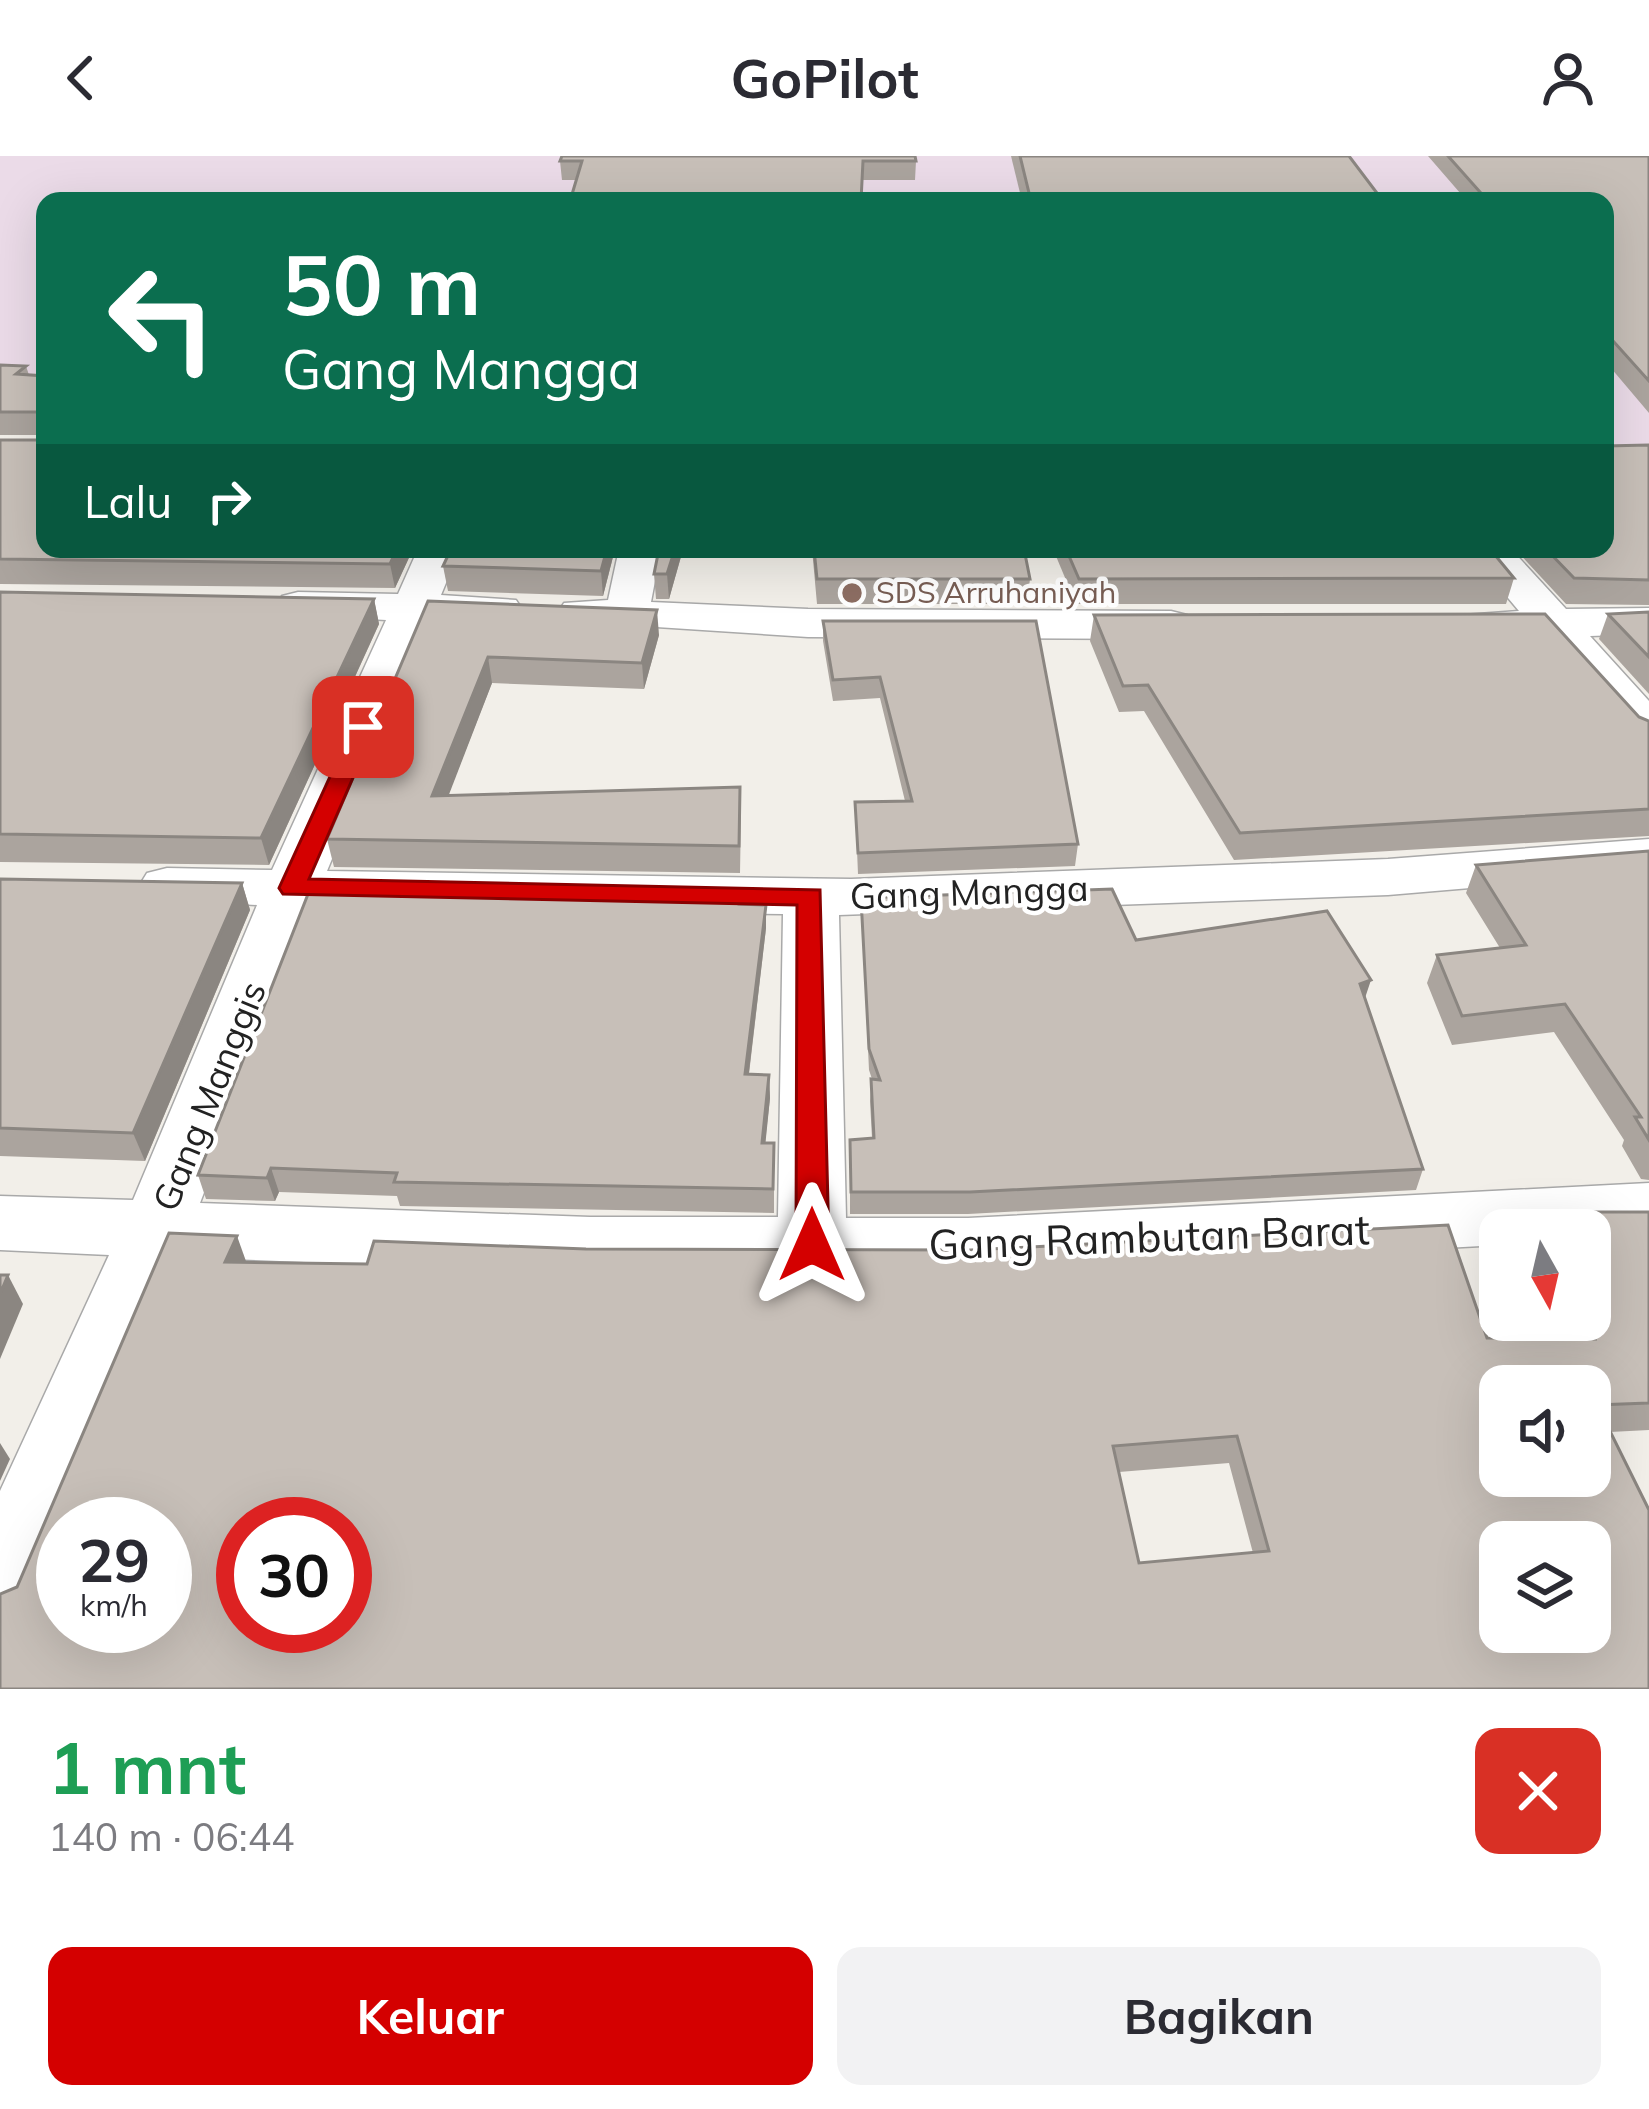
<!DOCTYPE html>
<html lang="id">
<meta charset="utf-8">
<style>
body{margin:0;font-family:Mulish,sans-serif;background:#f2f2f3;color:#2b2b33;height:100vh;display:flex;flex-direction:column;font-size:45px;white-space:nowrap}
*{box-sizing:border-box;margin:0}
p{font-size:39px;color:#7c7c81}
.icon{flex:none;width:66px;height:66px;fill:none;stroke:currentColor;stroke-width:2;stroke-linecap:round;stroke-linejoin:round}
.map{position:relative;height:1533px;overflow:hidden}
.drawer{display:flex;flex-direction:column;background:#fff;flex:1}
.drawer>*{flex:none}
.hud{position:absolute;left:36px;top:36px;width:1578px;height:366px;border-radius:24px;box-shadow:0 12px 48px #0002;background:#0b6e4f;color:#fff;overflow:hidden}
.needle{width:78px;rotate:172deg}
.controls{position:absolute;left:1479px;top:1053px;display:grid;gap:24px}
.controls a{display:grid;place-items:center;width:132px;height:132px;border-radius:24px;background:#fff;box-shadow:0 12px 48px #0002;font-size:60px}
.speed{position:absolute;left:36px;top:1341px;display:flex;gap:24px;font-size:60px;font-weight:700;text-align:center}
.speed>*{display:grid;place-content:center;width:156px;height:156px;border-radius:50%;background:#fff;box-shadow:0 12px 48px #0002;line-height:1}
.speed small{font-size:30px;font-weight:400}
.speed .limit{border:18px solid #d22;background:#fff;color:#111}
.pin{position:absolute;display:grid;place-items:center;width:102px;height:102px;color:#fff;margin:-51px;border-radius:24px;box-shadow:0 6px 18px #0006}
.me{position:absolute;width:132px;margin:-66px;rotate:0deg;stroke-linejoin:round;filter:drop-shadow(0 0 9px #0008)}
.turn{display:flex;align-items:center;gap:42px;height:252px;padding:0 48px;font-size:54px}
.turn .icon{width:156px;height:156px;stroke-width:2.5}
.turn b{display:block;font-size:84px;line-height:102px}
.then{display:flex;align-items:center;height:114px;padding:0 48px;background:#0003;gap:24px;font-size:45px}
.round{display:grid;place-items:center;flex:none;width:126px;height:126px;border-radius:24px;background:#f2f2f3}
.summary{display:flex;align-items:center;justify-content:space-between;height:204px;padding:0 48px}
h1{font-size:72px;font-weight:700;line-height:90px;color:#1e9e55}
.action{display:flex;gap:24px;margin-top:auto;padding:24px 48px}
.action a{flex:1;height:138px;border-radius:24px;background:#d40000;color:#fff;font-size:48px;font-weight:700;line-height:138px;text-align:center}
.action a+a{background:#f2f2f3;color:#2b2b33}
header{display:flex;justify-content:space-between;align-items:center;height:156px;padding:0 48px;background:#fff;font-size:54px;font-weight:700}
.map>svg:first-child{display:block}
</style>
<header><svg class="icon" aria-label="back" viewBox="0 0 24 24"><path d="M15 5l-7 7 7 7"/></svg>GoPilot<svg class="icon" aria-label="person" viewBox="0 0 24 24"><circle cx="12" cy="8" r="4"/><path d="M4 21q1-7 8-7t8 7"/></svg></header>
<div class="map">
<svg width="1649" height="1533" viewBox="0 0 1649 1533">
<rect width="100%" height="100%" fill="#f2efe9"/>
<!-- industrial -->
<path fill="#ebdbe8" d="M0,0H1649V331L1605,329V45H45V228L0,225Z"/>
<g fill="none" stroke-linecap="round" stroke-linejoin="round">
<!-- minor casing -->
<g stroke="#a9a9a9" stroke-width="3">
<g id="minor">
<path d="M418,393H460L441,439L516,444L522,453L516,462L430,465L327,715L851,723L1388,703L1649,683V717L1388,739L839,759L846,1062H968L1649,1027V1081L1590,1084V1074H1500V1089L968,1118L590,1117L178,1101L30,1456L0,1468V1335L109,1099L0,1094V1040L133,1044L257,749L147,743L139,730L147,717L167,712L272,714L386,464L282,458L276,449L282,440L298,436L398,438ZM313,750L783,758L778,1061H590L200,1047Z"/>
<path d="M619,393H661L651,446L808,453L1171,455L1187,459L1194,469L1187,479L1171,483L808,481L564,465L558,456L564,447L608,444Z"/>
<path d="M1467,393H1511L1566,453L1649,452V478L1590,480L1649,545V590L1632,585L1541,481L1464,479L1457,469L1464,459L1519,455Z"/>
</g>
</g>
<!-- minor -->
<use href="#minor" fill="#fff" fill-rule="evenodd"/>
</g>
<!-- wall -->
<g fill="#aba49e" fill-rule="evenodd">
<path d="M1011,0H1349L1383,45H1022Z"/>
<path d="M1428,0H1649V257L1605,205V45H1467Z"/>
<path d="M560,5H916L915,24H863L862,45H570L576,24H562Z"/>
<path d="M0,209L26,210L29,219L45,220V393H413L395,432L0,428V284H40L41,279H0Z"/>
<path d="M1649,289V449L1566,448L1515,393H1605Z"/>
<path d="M451,393H615L603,440L448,435L443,410Z"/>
<path d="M659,393H735L682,397L669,443H656L654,418Z"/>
<path d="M812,393H1024L1030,423L1027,448H817Z"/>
<path d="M1053,393H1490L1514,422L1506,448H1076Z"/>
<path d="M0,436L374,443L379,468L269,709L0,706Z"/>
<path d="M428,445L659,479L644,533L492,527L448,639L741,658L740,717L334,711L327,683Z"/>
<path d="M1649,456V538L1599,483L1608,458Z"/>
<path d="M1094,459L1649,565V680L1234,704L1144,555L1119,556L1090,485Z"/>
<path d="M823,465L1078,688L1075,710L858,718L855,646L905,645L880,542L833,545L823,485Z"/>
<path d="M1649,695V1024L1641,1023L1622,990L1624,984L1554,876L1452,889L1427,827L1437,799L1500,792L1466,737L1476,709Z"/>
<path d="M0,723L242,727L250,754L145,1005L0,1000Z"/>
<path d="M861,742L1136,784L1365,844L1423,1013L1416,1034L968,1058H850V984L872,982L870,945L872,923L869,914Z"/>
<path d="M739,748L766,772L749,918L769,919L770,942L765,987H774V1057L400,1050L397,1040L279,1036L275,1045L206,1043L198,1019Z"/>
<path d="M1543,1056H1649V1274L1610,1276L1649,1533L17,1431L246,1106L1487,1182H1569L1562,1164H1590V1074H1535ZM1229,1307L1253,1397L1139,1407L1119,1316Z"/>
</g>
<!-- shaded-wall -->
<g fill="#8b8681">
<path d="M397,393H413L395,432L390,408Z"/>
<path d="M607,393H615L603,440L601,415Z"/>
<path d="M675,393H682V397L669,443L667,418Z"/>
<path d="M374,443L379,468L269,709L261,682Z"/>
<path d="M657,454L659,479L644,533L642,507Z"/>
<path d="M488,501L492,527L438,667L432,640Z"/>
<path d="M242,727L250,754L145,1005L133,977Z"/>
<path d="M766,749V772L746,941L745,918Z"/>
<path d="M1371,824L1364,845L1360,828Z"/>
<path d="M769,919L770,942L763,1011L762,987Z"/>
<path d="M271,1012L279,1036L275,1045L267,1022Z"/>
<path d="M237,1080L247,1108L225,1106Z"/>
<path d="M8,1119L23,1148L0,1203V1138Z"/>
<path d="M0,1287L10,1303L0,1325Z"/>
</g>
<!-- building -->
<g fill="#c7bfb8" stroke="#8b8681" stroke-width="3" fill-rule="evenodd">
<path d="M562,0H915L916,5H863L861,45H570L582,5H560Z"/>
<path d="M1020,0H1349L1383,45H1031Z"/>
<path d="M1448,0H1649V225L1605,176V45H1488Z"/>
<path d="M0,209L26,210L16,218L45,220V393H397L390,408L0,403V284H40L41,256H0Z"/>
<path d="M1649,289V424L1574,422L1546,393H1605V290Z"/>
<path d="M451,393H607L601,415L443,410Z"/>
<path d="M659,393H675L667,418H654Z"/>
<path d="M814,393H1024L1030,423H817Z"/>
<path d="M1066,393H1490L1514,422L1079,423Z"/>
<path d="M0,436L374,443L261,682L0,678Z"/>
<path d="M428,445L657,454L642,507L488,501L432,640L740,631L739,690L327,683Z"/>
<path d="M1649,456V501L1608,458Z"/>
<path d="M1545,458L1639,561L1649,565V653L1240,677L1148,529L1123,530L1094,459Z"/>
<path d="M823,465H1036L1078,688L858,697L855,646L912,645L880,521L833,524Z"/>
<path d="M1649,695V984L1635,961H1641L1565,848L1462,860L1437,799L1526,789L1476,709Z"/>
<path d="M0,723L242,727L133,977L0,972Z"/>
<path d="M310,733L739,739V748L766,749L745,918L769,919L762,987H774L773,1033L394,1026L397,1017L271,1012L267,1022L198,1019Z"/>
<path d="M1112,733L1136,784L1327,755L1371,824L1360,828L1423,1013L970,1036H851L850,984L874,982L871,923L880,924L869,893L861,742Z"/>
<path d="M1543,1056H1649V1247L1597,1249L1649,1354V1533H0V1438L17,1431L169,1077L237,1080L225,1106L367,1108L374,1085L586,1093L971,1094L1448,1069L1487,1182L1595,1183L1588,1164H1590V1074H1550ZM1500,1230H1590V1320H1500ZM1237,1280L1269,1395L1139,1407L1113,1290ZM63,1368H165V1470H63ZM243,1368H345V1470H243ZM1500,1386H1590V1476H1500Z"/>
<path d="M0,1119H8L0,1138Z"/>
</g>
<!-- route -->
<path fill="#d40000" stroke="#8a0000" stroke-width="3" d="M355,566L375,571L309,723L820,734L829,1089L824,1099H801L796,1089L797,749L283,738L279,732Z"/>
<!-- markers -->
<circle fill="#8d6e63" stroke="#fff" stroke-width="4.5" cx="852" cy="437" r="12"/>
<g text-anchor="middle" stroke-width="9" stroke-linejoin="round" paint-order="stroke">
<!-- far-education labels -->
<g font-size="30" fill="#785e54" stroke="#fff" text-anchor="start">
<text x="876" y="447">SDS Arruhaniyah</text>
</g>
<!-- street labels -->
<g font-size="36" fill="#222" stroke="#fff">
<text transform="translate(969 736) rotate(-2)" y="13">Gang Mangga</text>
<text transform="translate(209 940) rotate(-68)" y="13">Gang Manggis</text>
</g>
<!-- near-street labels -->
<g font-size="42" fill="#222" stroke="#fff">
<text transform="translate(1149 1081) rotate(-2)" y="15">Gang Rambutan Barat</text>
</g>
</g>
</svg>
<div class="controls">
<a><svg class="needle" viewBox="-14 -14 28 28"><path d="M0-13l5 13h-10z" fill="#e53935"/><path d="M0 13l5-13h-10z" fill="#7c7c81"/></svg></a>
<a><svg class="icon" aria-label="sound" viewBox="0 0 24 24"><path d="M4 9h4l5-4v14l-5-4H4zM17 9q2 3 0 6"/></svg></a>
<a><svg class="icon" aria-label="layers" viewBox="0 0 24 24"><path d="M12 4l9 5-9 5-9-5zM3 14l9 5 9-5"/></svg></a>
</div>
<div class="speed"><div>29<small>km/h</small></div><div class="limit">30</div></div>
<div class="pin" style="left:363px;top:571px;background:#d93025"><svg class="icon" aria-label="arrive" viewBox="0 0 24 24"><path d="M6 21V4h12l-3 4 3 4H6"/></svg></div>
<svg class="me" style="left:812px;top:1089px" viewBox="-20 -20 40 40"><path d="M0-17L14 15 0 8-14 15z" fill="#d40000" stroke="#fff" stroke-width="4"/></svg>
<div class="hud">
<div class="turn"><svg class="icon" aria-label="left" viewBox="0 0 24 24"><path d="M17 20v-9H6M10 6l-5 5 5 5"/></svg><div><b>50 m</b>Gang Mangga</div></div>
<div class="then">Lalu<svg class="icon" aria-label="right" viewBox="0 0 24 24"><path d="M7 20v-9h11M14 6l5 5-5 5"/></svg></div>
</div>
</div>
<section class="drawer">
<div class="summary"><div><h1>1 mnt</h1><p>140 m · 06:44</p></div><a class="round" style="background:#d93025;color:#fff"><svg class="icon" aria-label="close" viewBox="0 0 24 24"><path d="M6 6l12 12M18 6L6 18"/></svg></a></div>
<div class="action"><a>Keluar</a><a>Bagikan</a></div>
</section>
